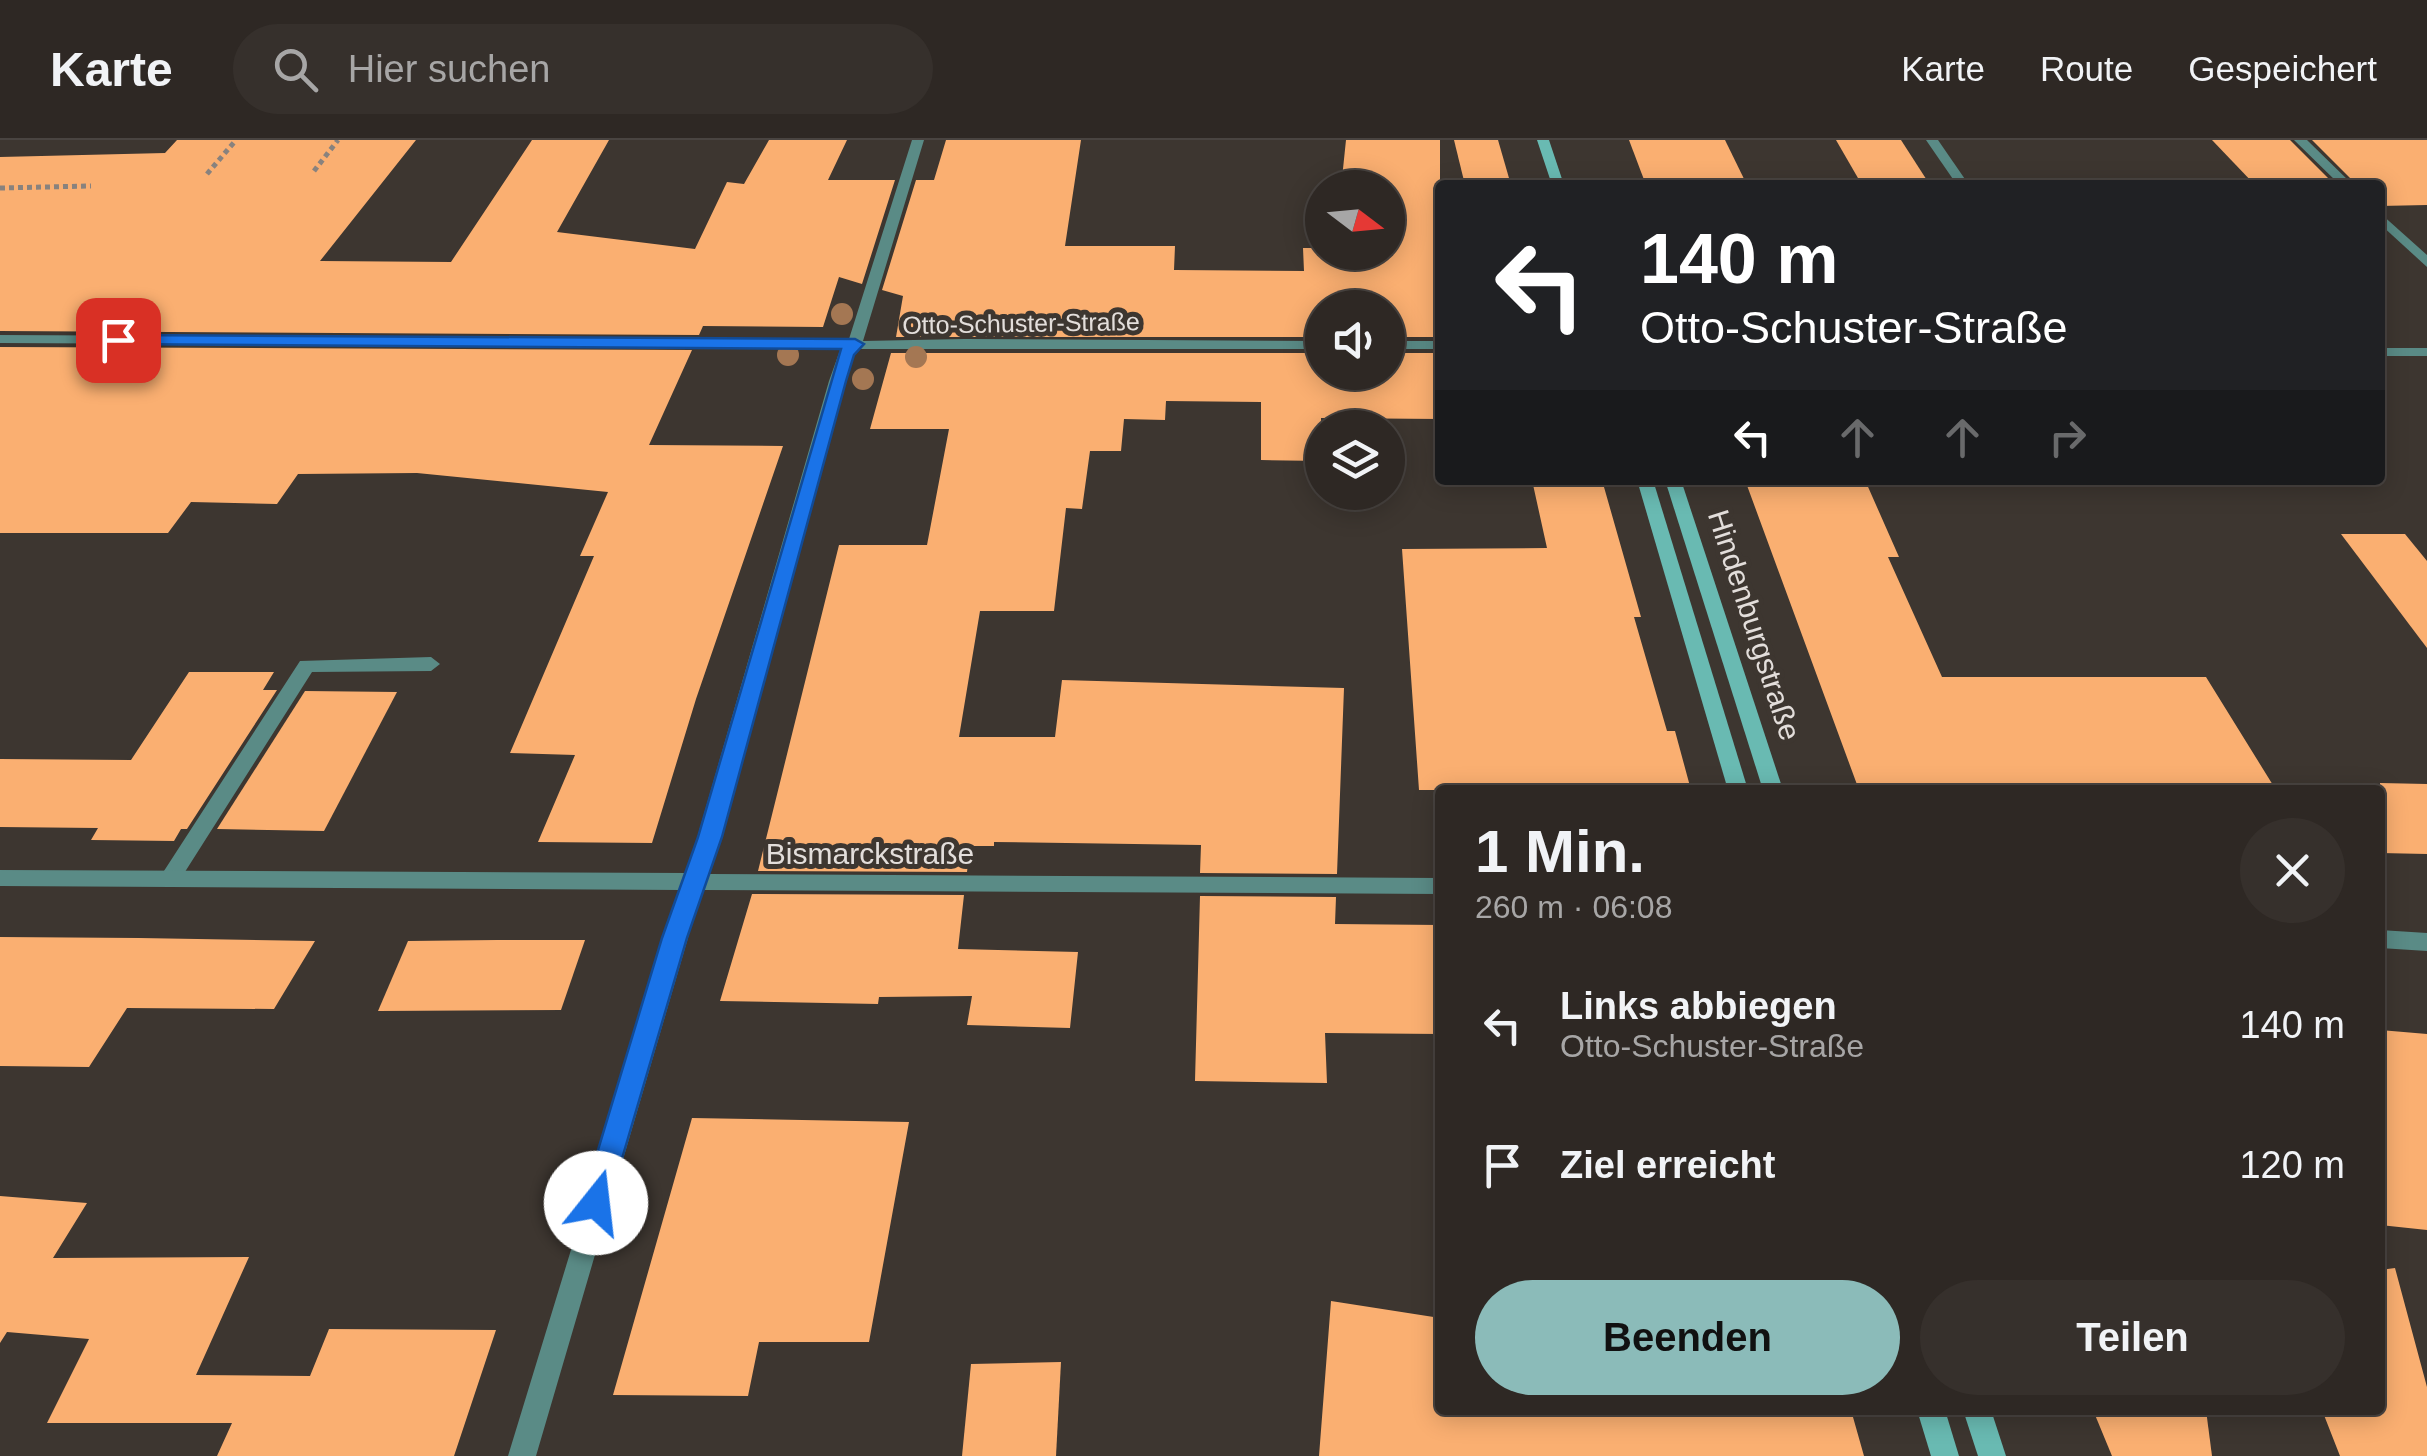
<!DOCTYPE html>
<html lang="de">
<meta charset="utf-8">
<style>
body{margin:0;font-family:Helvetica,sans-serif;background:#36302c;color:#f1f3f6;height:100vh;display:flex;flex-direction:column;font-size:38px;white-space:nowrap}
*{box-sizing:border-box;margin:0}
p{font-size:32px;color:#a7a6a6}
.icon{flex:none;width:55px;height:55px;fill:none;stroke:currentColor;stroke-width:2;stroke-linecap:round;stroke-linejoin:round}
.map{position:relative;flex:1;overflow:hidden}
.panel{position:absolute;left:1435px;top:645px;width:950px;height:630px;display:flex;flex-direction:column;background:#2e2824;border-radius:10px;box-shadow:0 5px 25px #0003,0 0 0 2px #494441}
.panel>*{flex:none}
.banner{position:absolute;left:1435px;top:40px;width:950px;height:305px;border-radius:10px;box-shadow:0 5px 25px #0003,0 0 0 2px #494441;background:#202124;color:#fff;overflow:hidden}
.needle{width:65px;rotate:106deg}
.tools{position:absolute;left:1305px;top:30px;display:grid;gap:20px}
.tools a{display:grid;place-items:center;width:100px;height:100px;border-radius:50%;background:#2e2824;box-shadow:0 5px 25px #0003,0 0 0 2px #494441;font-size:50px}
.pin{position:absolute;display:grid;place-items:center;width:85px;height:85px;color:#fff;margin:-42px;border-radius:20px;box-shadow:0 5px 15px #0006}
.me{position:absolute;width:110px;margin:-55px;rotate:16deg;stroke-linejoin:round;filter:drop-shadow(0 0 8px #0008)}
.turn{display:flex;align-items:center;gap:35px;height:210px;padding:0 40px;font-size:45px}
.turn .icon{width:130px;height:130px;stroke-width:2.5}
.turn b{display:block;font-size:70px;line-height:85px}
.lanes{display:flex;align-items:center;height:95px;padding:0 40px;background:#0003;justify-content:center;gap:50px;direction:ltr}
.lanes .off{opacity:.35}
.round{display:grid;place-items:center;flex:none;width:105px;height:105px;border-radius:52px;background:#36302c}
.summary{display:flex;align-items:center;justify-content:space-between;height:170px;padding:0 40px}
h1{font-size:60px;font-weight:600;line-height:75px}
.primary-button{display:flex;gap:20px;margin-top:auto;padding:20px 40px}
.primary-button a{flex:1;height:115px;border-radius:60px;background:#8bbbb9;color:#111;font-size:40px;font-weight:600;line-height:115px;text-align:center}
.primary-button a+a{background:#36302c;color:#f1f3f6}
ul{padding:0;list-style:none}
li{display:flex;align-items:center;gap:30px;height:140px;padding:0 40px}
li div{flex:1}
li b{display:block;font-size:38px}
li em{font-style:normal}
header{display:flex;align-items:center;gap:60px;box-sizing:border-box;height:140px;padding:0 50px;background:#2e2824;border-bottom:2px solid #494441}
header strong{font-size:48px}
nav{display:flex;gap:55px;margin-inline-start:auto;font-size:35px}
.search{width:700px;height:90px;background:#36302c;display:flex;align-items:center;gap:25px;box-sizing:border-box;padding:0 35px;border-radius:55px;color:#a7a6a6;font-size:38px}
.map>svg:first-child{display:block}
</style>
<header>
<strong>Karte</strong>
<div class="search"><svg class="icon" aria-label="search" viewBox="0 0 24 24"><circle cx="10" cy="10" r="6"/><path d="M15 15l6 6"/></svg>Hier suchen</div>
<nav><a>Karte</a><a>Route</a><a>Gespeichert</a></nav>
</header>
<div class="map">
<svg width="2427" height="1316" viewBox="0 0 2427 1316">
<rect width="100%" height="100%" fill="#3d3630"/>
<!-- building -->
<g fill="#faaf71">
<path d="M177,0H416L320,121L451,122L532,0H609L557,92L695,109L727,42L744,44L769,0H847L828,40H895L862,144L839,137L823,187L703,186L699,195L0,191V17L165,13Z"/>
<path d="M946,0H1081L1065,106H1175L1174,130L1304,131L1303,108H1322V112H1388V48H1341L1346,0H1440V197H1388V168H1322V197H896L903,156L882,150L916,40H934Z"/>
<path d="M1454,0H1498L1511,45H1465Z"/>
<path d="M1629,0H1725L1747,45H1646Z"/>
<path d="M1836,0H1901L1930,45H1862Z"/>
<path d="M2212,0H2290L2335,45H2255Z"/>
<path d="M2312,0H2427V65L2380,66V45H2357Z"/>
<path d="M0,207L692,210L649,305L783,306L696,559L652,703L538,702L575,615L510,613L594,416H580L608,352L417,333L298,334L277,364L191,362L168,393H0Z"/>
<path d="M891,213H1322V232H1388V213H1440V279L1321,278L1322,321L1261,320V262L1166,261L1165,280L1124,279L1121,311H1090L1082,369L1066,368L1054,471H980L959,597H1055L1062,540L1344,548L1337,734L1200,733L1201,705L994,702V706H970L967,732L758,731L839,405H927L949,289H870Z"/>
<path d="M1532,340H1602L1641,477H1634L1667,591H1675L1691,650H1419L1402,409L1547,408Z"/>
<path d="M1745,340H1865L1899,417H1888L1942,537H2206L2276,650H1859Z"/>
<path d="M2341,394H2405L2427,421V508Z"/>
<path d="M189,532H274L263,550H277L187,689H181L174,701L91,700L98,688L0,687V619L131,620Z"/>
<path d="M305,551L397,552L324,691L217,689Z"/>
<path d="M2380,643L2427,644V714L2380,713Z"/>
<path d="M752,754L964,755L958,809L1078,812L1070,888L967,885L972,856L879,857L878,864L720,861Z"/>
<path d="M1200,756L1336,757L1335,784L1440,785V894L1325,893L1327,943L1195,941Z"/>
<path d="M0,797L139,798L315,801L274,869L127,868L89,927L0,926Z"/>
<path d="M497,800H585L561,870L378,871L408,801Z"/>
<path d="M2380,890L2427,894V1090L2380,1085Z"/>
<path d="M692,978L909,982L869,1202H759L748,1256L613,1255Z"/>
<path d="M0,1056L87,1063L53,1118L249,1117L196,1235L310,1236L329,1189L496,1190L454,1316H217L232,1283H47L89,1199L7,1192L0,1203Z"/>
<path d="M2395,1128L2427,1247V1316H2340L2322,1270H2380V1130Z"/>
<path d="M1331,1161L1440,1178V1270H1851L1864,1316H1319Z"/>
<path d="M1061,1222L1056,1316H962L971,1224Z"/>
<path d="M2093,1270H2206L2212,1316H2112Z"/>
</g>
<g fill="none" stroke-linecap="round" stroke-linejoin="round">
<!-- path -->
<g stroke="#88827e" stroke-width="5" stroke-dasharray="5 4" stroke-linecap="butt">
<path d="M314,31L338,0"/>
<path d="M207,34L236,0"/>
<path d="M0,48L91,46"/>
</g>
<!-- lane -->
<path fill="#5a8b86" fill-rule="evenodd" d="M431,517L440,524L431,531L312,532L176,746H162L159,740L162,734L300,521Z"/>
<!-- street -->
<g fill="#5a8b86" fill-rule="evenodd">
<path d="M912,0H924L863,201L965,199L1322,201V209H858L853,214L845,241L708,734L1440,738V754L702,750L536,1316H508L681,750L0,746V730L687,733L829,241L839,213L844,207L0,203V195L849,199Z"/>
<path d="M1926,0H1938L1969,45H1957Z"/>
<path d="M2294,0H2307L2353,45H2340Z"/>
<path d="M2380,73L2427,115V127L2380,84Z"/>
<rect x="1388" y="201" width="52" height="8"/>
<rect x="2380" y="208" width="47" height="8"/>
<path d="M2380,790L2427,793V811L2380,808Z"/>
</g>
<!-- secondary -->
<g fill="#69bab2" fill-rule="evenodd">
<path d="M1537,0H1549L1564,45H1552Z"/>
<path d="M1637,340H1653L1748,650H1728Z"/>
<path d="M1665,340H1681L1783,650H1763Z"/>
<path d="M1917,1270H1945L1959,1316H1931Z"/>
<path d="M1963,1270H1991L2006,1316H1978Z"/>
</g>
</g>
<!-- trees -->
<g fill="#a47753">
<circle cx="842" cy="174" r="11"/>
<circle cx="788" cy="215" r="11"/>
<circle cx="916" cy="217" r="11"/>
<circle cx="863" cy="239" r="11"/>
</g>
<!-- route -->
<path fill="#1a73e8" stroke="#114b97" stroke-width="2.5" d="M118,195L855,199L864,204L854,215L846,241L722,697L687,798L606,1073L596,1077L586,1073L582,1063L662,798L698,697L841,209L112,204V197Z"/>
<g text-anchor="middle" stroke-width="10" stroke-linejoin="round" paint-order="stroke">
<!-- far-street labels -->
<g font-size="25" fill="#e3dedb" stroke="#3d3630">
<text transform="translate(1021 183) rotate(-1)" y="9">Otto-Schuster-Straße</text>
</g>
<!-- street labels -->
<g font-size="30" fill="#e3dedb" stroke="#3d3630">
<text transform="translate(1754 485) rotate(72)" y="10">Hindenburgstraße</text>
<text x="870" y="724">Bismarckstraße</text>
</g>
</g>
</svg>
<div class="tools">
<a><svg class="needle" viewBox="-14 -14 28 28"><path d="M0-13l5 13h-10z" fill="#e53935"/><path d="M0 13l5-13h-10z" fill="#a7a6a6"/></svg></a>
<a><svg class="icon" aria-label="sound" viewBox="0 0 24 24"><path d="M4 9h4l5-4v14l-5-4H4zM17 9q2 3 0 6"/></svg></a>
<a><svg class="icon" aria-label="layers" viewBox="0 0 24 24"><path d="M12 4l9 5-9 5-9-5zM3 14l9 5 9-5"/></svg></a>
</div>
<div class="pin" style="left:118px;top:200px;background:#d93025"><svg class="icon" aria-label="arrive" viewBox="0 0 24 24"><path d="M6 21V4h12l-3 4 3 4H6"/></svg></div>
<svg class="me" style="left:596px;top:1063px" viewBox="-20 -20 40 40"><circle r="19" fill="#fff"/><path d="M0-13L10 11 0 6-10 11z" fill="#1a73e8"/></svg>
<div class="banner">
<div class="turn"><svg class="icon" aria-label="left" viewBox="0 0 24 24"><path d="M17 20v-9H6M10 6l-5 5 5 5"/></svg><div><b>140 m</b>Otto-Schuster-Straße</div></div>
<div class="lanes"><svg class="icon" aria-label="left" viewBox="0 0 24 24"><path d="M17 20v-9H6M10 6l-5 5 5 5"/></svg><svg class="icon off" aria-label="ahead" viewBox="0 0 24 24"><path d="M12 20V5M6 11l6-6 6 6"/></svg><svg class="icon off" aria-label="ahead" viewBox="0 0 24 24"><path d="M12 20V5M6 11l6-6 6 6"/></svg><svg class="icon off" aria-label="right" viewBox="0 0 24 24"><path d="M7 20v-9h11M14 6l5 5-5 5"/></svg></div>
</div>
<section class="panel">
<div class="summary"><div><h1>1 Min.</h1><p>260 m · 06:08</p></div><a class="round"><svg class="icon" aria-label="close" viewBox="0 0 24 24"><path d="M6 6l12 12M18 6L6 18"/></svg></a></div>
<ul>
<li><svg class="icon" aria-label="left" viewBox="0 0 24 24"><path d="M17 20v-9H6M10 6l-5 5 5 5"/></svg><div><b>Links abbiegen</b><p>Otto-Schuster-Straße</p></div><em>140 m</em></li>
<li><svg class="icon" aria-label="arrive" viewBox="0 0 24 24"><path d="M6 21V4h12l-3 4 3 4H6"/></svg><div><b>Ziel erreicht</b></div><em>120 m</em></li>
</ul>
<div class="primary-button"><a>Beenden</a><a>Teilen</a></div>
</section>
</div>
